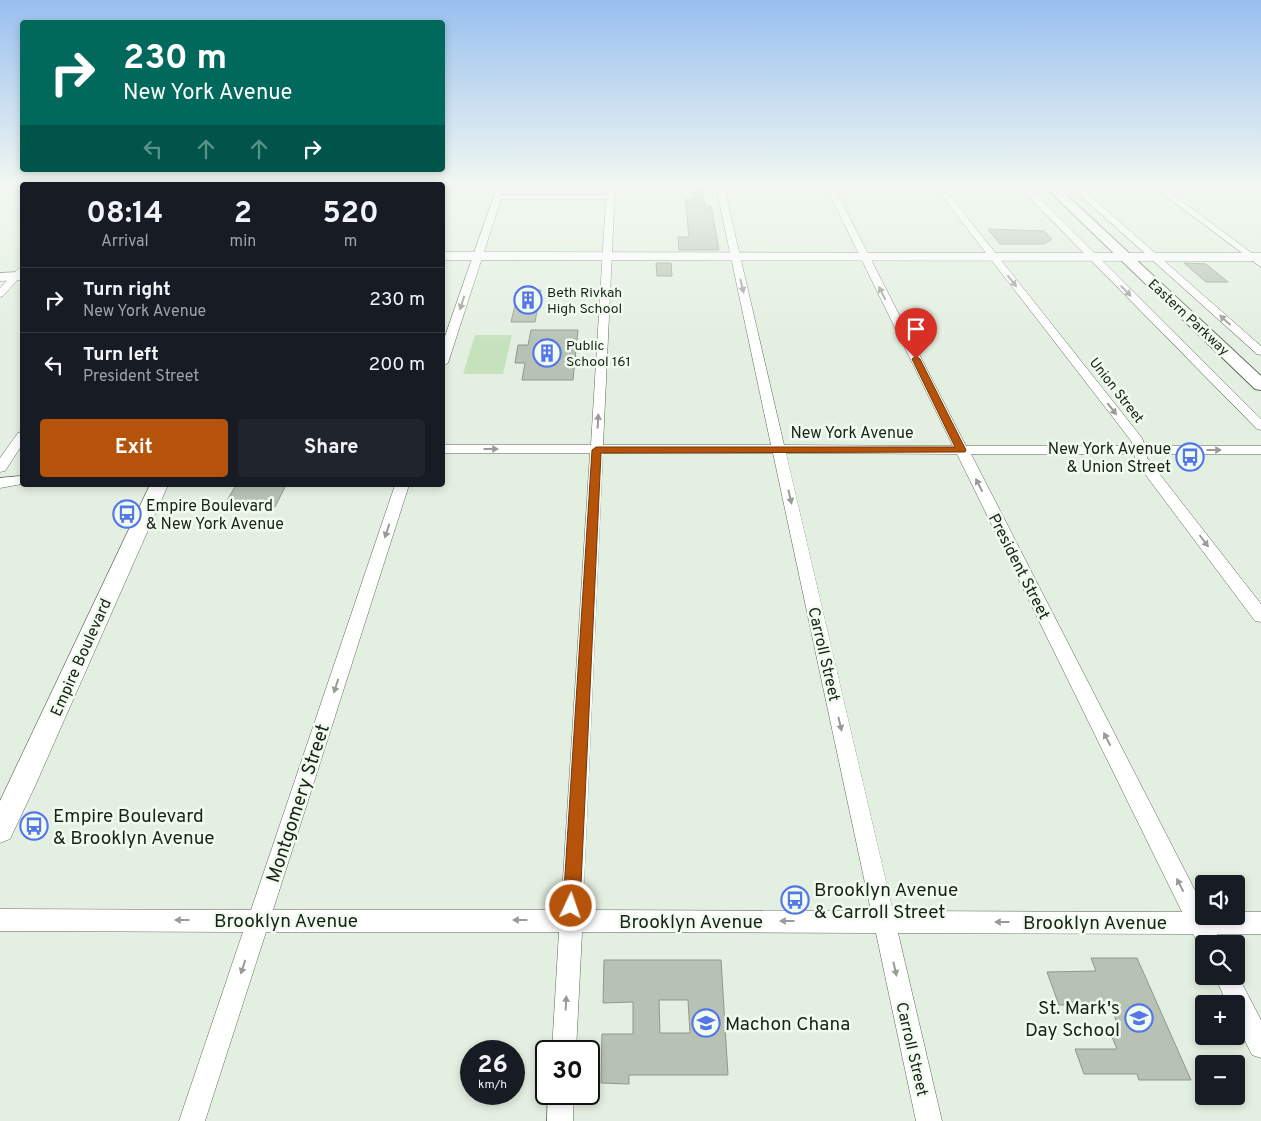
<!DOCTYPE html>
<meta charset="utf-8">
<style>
body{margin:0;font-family:Overpass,sans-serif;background:#20242c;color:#f1f3f6;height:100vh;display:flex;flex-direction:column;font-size:19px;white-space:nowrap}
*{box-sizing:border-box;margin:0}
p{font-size:16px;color:#9ea1a6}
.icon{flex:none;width:28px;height:28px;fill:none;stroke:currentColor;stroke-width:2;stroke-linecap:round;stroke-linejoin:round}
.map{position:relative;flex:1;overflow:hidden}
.drawer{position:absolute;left:20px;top:182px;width:425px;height:305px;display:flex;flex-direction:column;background:#171b24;border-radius:5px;box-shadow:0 2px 8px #0003}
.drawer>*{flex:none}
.top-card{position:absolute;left:20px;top:20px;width:425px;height:152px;border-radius:5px;box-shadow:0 2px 8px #0003;background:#00695c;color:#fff;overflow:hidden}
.tools{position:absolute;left:1195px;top:875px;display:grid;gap:10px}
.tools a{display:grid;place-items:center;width:50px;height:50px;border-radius:5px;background:#171b24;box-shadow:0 2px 8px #0003;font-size:25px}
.speed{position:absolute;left:460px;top:1040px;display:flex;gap:10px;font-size:25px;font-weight:700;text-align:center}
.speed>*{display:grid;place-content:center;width:65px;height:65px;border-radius:50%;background:#171b24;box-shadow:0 2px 8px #0003;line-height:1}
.speed small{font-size:12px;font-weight:400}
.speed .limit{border:2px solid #111;border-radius:8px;background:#fff;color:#111}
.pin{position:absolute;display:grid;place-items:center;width:42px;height:42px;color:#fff;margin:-51px -21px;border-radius:50% 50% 50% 0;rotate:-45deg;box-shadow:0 0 5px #0007}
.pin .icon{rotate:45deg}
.me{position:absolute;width:55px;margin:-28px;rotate:3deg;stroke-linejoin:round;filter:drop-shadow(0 0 4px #0008)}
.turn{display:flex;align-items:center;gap:18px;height:105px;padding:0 20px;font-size:22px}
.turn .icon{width:65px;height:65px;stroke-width:2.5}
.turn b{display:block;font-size:35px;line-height:42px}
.lanes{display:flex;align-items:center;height:48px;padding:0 20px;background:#0003;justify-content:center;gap:25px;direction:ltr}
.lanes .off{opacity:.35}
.eta{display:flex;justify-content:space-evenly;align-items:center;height:85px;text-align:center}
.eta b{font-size:30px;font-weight:700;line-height:35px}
.cta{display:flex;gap:10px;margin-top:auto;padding:10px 20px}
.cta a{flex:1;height:58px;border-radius:5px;background:#b45309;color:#fff;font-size:20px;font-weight:700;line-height:58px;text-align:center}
.cta a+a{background:#20242c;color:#f1f3f6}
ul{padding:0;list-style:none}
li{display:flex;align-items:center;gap:15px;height:65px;padding:0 20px;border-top:1px solid #363941}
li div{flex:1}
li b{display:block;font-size:19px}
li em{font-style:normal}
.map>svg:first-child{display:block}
</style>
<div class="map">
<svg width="1261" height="1121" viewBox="0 0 1261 1121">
<rect width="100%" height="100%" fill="#e3efe0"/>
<!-- green -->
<path fill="#c5e2bd" d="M475,335H512L503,374H463Z"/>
<!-- building -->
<g fill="#b7c2b4" stroke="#8e998b" fill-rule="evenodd">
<path d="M691,187H702L705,206H711L719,250H679L678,237H689L685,199H693Z"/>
<path d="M988,229L1044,231L1052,239L1044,244H1000Z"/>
<path d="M656,263H671L672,276H657Z"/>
<path d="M1184,263L1206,264L1228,282H1206Z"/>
<path d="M519,289L541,290L535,322H511Z"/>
<path d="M531,330H578L573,380H522L525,363H515L518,345H528Z"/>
<path d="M236,485H286L275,507H223Z"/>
<path d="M1091,958H1137L1191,1080H1139L1137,1074H1084L1075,1049H1117L1109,1030H1120L1110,1005H1059L1047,972L1096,971Z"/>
<path d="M604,960H721L728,1075H629V1084L601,1083L602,1034H633V1002L603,1003ZM659,1000H688L690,1033H660Z"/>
</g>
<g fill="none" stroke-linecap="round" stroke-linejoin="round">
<!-- minor casing -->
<g stroke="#5f695c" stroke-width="1">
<g id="minor">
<path d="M0,187H7L0,192Z"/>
<path d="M497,187H505L502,195H607V187H615L603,445H771L716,187H724L784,445L953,446L826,187H834L966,446H1132V442L935,187H943L1142,438L1145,446H1261V454H1147V458L1261,604V622L1255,621L1136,462L1134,454H971L1204,908V916H1236V912H1261V934H1217L1221,944H1204V953L1193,934L898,933L942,1121H916L876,933L582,932L576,1051H552L559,932H266L205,1121H179L243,932L0,931V909L251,910L395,485H409L273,910H561L590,453H442V445H591L606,199H501L448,363L442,366V345ZM603,453H773L871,911L583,910ZM786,453L957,454L1182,912L893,911Z"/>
<path d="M1019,187H1028L1261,419V430L1257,429Z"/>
<path d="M1071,187H1080L1261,346V355L1257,354Z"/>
<path d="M1154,187H1163L1261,260V267Z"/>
<path d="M22,267V275L3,296L0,297V288L19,268Z"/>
<path d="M22,432V445L5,471L0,472V458L18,433Z"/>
<path d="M22,476V484L0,488V478Z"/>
<path d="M1236,972L1261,1020V1058L1252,1055L1236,1022V1004H1227L1215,976H1236Z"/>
<path d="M548,1094H574L573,1121H547Z"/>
</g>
</g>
<!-- secondary casing -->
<g stroke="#5f695c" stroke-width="1">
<g id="secondary">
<path d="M442,252L1261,253V261L442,260Z"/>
<path d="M22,272V280L0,281V273Z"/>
<path d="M150,485H168L35,786L10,839L0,843V801Z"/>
</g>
</g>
<!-- primary casing -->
<g stroke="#5f695c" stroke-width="2">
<path id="primary" d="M1045,187H1058L1261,376V390L1255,389Z"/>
</g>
<!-- minor -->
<use href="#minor" fill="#fff" fill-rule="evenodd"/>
<!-- secondary -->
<use href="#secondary" fill="#fff" fill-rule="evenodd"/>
<!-- primary -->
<use href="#primary" fill="#fff" fill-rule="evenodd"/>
</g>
<!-- one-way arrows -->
<defs><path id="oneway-solid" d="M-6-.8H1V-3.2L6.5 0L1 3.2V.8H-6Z" transform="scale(1.25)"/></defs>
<g fill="#999b99">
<use href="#oneway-solid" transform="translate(1012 281) rotate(52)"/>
<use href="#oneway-solid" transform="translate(742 286) rotate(77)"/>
<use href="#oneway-solid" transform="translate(1126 291) rotate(45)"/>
<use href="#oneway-solid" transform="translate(882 293) rotate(-117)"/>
<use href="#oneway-solid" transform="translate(462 303) rotate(108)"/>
<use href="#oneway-solid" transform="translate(1225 320) rotate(-138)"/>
<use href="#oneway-solid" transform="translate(1112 409) rotate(52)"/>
<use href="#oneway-solid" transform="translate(598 421) rotate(-87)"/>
<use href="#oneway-solid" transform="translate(491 449)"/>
<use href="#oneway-solid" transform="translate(1214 450)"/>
<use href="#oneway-solid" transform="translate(979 485) rotate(-117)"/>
<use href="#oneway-solid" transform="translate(790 497) rotate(77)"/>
<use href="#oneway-solid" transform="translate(387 531) rotate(108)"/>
<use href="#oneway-solid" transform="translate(1204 541) rotate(53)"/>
<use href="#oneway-solid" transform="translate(336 686) rotate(108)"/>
<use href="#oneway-solid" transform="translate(840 724) rotate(77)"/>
<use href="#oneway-solid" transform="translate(1107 739) rotate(-117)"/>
<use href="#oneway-solid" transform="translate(1180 885) rotate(-117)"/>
<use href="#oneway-solid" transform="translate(182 920) rotate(-180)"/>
<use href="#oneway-solid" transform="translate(520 920) rotate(180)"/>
<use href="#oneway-solid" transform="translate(787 921) rotate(-180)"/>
<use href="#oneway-solid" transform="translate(1002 922) rotate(-180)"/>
<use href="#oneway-solid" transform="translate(243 967) rotate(108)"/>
<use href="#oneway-solid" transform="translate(895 969) rotate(77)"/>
<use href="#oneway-solid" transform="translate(566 1003) rotate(-87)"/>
</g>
<!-- sky -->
<linearGradient id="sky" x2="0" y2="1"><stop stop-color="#98bfee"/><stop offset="0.54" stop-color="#f2f8f1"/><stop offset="1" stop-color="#f2f8f1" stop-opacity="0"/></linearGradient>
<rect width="1261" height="344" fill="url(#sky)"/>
<!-- route -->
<path fill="#b45309" stroke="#753606" d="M916,356L920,359L966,450L965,452L601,453L580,906L577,912L571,915L566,912L563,906L592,450L596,447H955L912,359Z"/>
<!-- icons -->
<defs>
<g id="building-ring" transform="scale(1.4375)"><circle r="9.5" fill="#f0fced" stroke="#5575ea" stroke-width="1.5"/><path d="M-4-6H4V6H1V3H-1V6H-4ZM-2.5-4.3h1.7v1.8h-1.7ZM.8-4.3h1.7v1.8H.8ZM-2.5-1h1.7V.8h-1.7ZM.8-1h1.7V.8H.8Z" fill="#5575ea"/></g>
<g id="bus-ring" transform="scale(1.4375)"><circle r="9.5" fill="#f0fced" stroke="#5575ea" stroke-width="1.5"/><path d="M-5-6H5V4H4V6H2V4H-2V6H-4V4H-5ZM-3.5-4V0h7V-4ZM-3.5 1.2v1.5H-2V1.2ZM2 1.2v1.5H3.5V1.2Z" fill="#5575ea"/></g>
<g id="school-ring" transform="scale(1.4375)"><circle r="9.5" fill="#f0fced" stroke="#5575ea" stroke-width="1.5"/><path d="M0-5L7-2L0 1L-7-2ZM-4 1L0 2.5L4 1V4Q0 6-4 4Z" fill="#5575ea"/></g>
</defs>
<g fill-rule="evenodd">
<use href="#building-ring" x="528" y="300"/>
<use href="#building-ring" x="547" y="353"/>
<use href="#bus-ring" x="1190" y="457"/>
<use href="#bus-ring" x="127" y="514"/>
<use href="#bus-ring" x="34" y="826"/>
<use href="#bus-ring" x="795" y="900"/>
<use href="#school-ring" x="1139" y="1018"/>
<use href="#school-ring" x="706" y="1023"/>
</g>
<g text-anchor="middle" stroke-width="5" stroke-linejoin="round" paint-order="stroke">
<!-- far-poi labels -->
<g font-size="14" fill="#1d211c" stroke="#f0fced" text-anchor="start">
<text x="547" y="297">Beth Rivkah<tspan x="547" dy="16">High School</tspan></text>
<text x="566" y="350">Public<tspan x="566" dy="16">School 161</tspan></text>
</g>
<!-- far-street labels -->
<g font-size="14" fill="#1d211c" stroke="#f0fced">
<text transform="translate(1189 317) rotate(43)" y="5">Eastern Parkway</text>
<text transform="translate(1117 390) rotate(52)" y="5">Union Street</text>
</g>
<!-- street labels -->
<g font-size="16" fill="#1d211c" stroke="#f0fced">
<text x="852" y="438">New York Avenue</text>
<text transform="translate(1020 566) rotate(63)" y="6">President Street</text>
<text transform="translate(825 654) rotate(77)" y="6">Carroll Street</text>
<text transform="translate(80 657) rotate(-66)" y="6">Empire Boulevard</text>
<text transform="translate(913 1049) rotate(77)" y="6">Carroll Street</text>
</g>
<!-- poi labels -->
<g font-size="16" fill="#1d211c" stroke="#f0fced" text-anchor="end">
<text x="1171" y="454">New York Avenue<tspan x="1171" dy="18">&amp; Union Street</tspan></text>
<text x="146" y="511" text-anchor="start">Empire Boulevard<tspan x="146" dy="18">&amp; New York Avenue</tspan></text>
</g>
<!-- near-street labels -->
<g font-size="19" fill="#1d211c" stroke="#f0fced">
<text transform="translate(297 803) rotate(-72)" y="7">Montgomery Street</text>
<text x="286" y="927">Brooklyn Avenue</text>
<text x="691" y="928">Brooklyn Avenue</text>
<text x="1095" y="929">Brooklyn Avenue</text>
</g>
<!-- near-poi labels -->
<g font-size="19" fill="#1d211c" stroke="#f0fced" text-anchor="start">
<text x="53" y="822">Empire Boulevard<tspan x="53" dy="22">&amp; Brooklyn Avenue</tspan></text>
<text x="814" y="896">Brooklyn Avenue<tspan x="814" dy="22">&amp; Carroll Street</tspan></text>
<text x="1120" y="1014" text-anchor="end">St. Mark's<tspan x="1120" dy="22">Day School</tspan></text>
<text x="725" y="1030">Machon Chana</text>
</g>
</g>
</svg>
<div class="tools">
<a><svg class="icon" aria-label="sound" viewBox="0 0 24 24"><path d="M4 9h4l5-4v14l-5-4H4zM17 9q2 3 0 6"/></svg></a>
<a><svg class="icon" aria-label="search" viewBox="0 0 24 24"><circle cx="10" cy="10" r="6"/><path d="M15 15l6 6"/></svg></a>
<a>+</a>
<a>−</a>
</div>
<div class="speed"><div>26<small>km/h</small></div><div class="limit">30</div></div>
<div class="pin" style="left:916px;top:359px;background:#d93025"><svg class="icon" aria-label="arrive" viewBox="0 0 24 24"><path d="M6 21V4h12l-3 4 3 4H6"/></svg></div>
<svg class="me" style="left:571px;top:906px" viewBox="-20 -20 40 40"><circle r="17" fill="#b45309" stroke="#fff" stroke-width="3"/><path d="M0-11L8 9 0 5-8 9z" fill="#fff"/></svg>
<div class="top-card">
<div class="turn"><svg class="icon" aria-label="right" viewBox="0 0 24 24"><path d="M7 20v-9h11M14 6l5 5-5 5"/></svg><div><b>230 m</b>New York Avenue</div></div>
<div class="lanes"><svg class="icon off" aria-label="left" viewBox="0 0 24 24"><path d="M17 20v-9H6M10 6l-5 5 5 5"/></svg><svg class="icon off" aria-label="ahead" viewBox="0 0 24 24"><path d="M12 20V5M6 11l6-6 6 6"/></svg><svg class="icon off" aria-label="ahead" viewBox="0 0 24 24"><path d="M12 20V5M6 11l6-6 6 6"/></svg><svg class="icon" aria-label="right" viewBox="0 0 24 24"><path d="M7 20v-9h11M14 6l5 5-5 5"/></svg></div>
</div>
<section class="drawer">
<div class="eta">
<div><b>08:14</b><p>Arrival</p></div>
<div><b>2</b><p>min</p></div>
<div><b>520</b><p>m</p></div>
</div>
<ul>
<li><svg class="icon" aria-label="right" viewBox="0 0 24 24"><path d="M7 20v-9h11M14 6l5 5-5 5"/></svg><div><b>Turn right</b><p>New York Avenue</p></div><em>230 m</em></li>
<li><svg class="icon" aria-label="left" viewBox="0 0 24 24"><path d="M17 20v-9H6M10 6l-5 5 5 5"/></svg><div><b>Turn left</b><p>President Street</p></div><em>200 m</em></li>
</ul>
<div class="cta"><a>Exit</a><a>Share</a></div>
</section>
</div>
